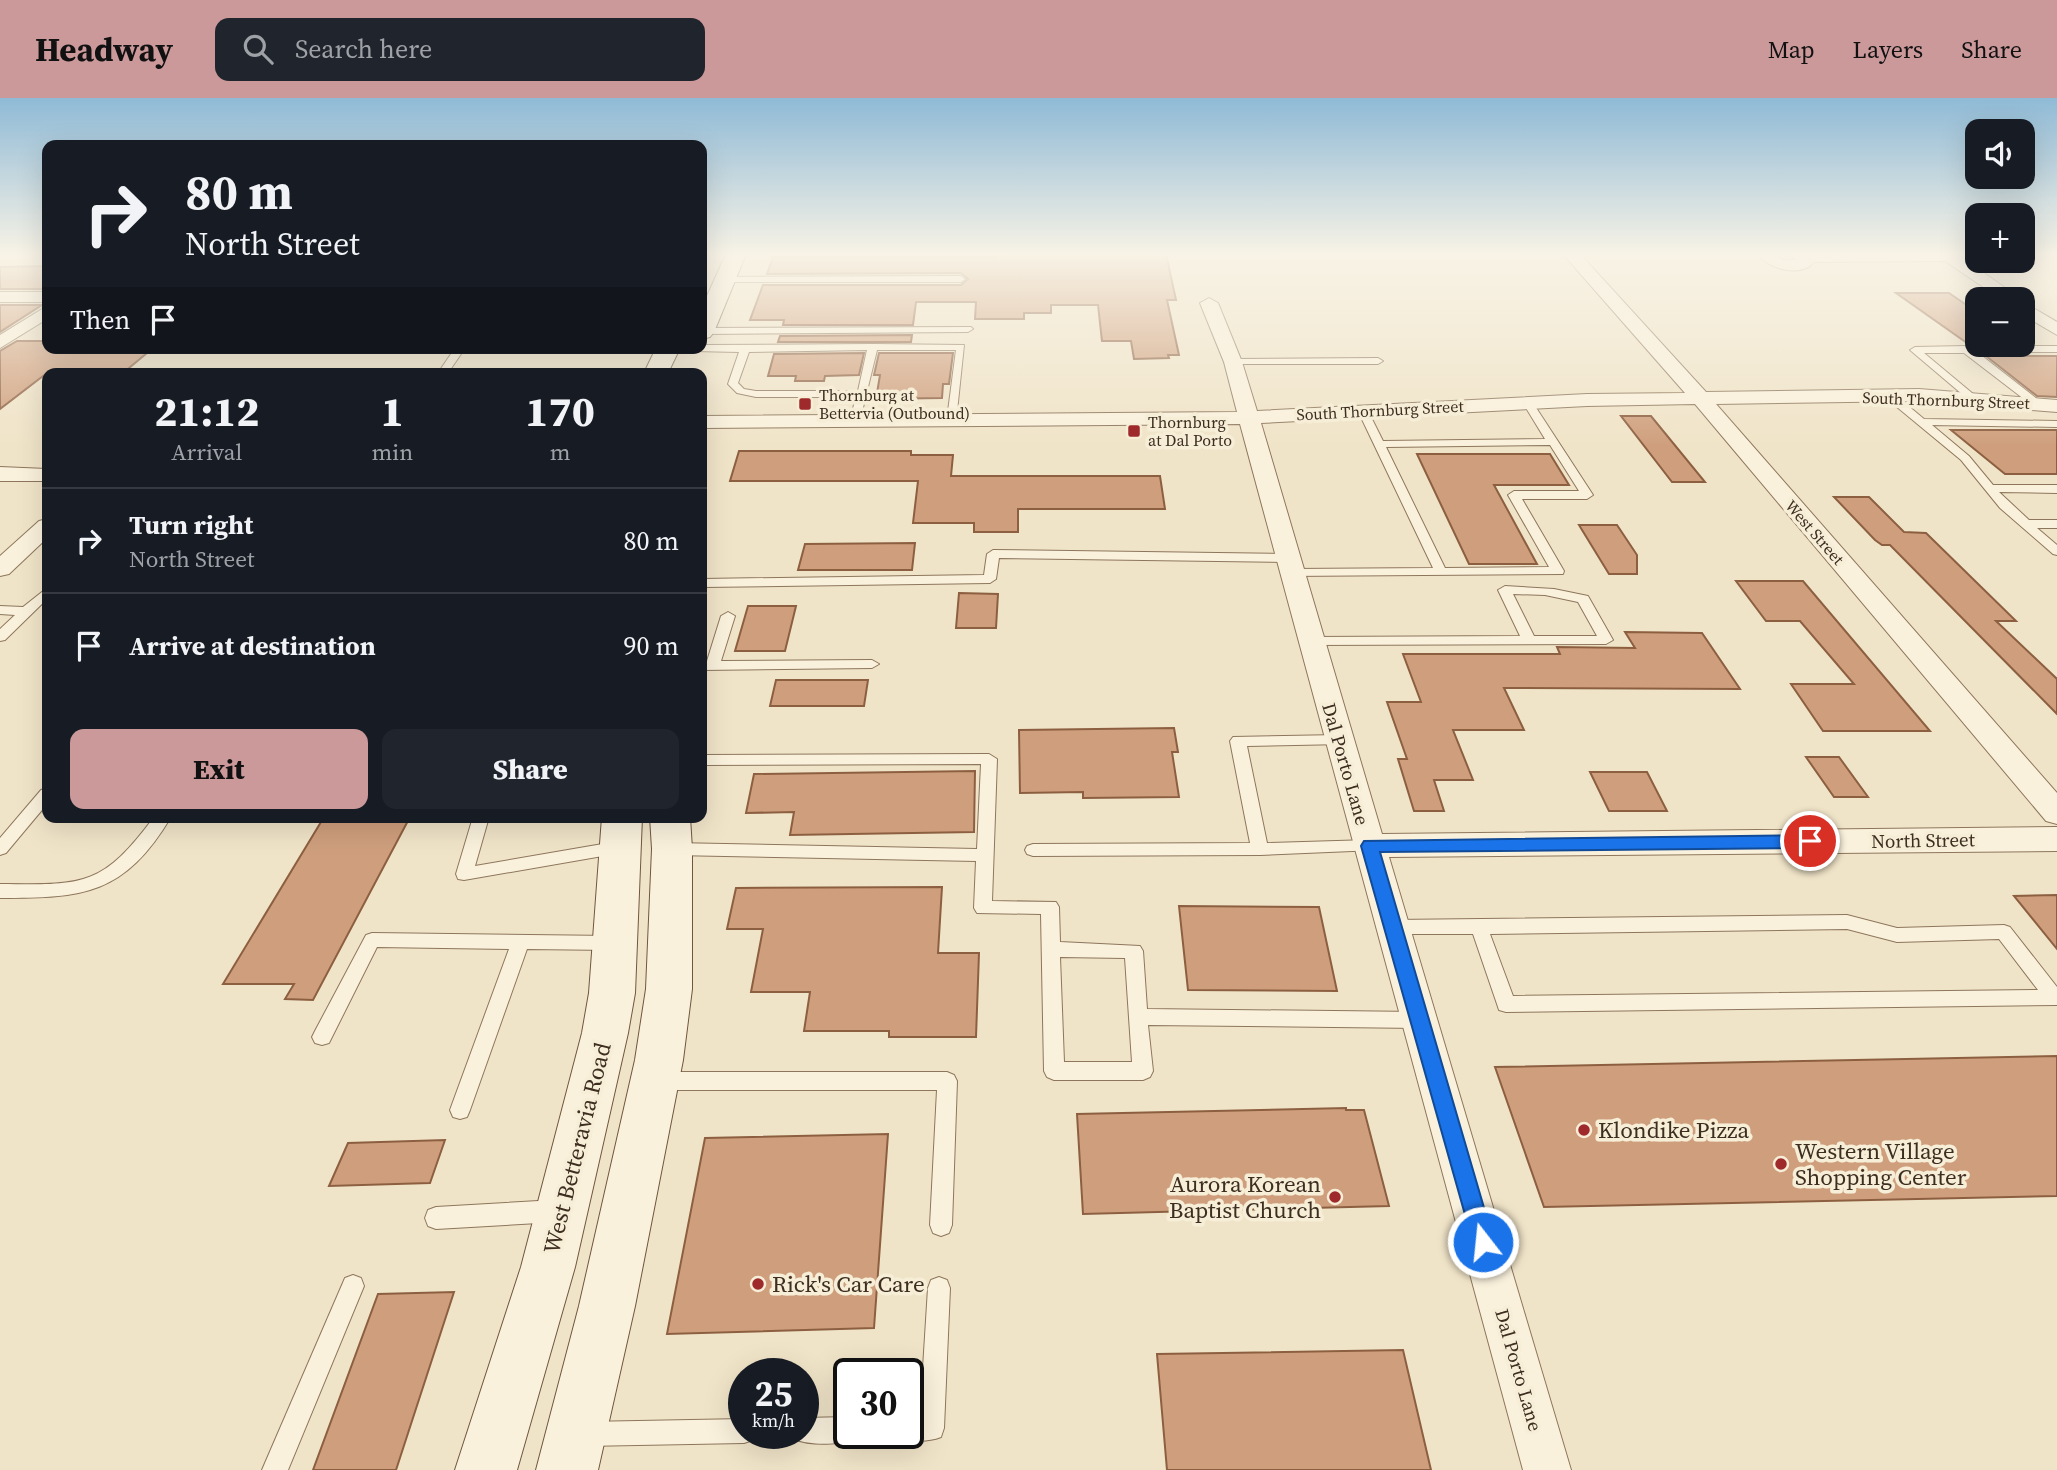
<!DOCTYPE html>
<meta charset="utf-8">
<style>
body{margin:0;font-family:"Source Serif 4",serif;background:#20242c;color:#f1f3f6;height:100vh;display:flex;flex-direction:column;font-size:26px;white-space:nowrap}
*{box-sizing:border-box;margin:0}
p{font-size:23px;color:#9ea1a6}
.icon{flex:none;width:38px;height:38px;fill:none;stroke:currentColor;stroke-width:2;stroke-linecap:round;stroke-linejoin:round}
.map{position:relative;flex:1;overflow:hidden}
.sheet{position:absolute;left:42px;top:270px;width:665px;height:455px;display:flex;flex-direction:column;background:#171b24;border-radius:14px;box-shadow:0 7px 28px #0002}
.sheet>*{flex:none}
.guide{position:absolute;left:42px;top:42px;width:665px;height:214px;border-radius:14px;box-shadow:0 7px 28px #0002;background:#171b24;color:#f1f3f6;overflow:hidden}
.controls{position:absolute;left:1965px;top:21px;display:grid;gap:14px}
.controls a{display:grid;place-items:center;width:70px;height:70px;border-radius:14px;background:#171b24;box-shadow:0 7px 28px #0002;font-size:35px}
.speed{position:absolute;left:728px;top:1260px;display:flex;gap:14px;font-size:35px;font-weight:700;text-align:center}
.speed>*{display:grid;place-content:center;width:91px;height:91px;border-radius:50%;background:#171b24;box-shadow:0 7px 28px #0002;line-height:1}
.speed small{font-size:18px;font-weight:400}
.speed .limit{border:4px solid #111;border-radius:10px;background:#fff;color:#111}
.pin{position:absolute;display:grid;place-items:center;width:60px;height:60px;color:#fff;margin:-30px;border:4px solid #fff;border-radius:50%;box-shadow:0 2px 7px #0007}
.me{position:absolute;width:77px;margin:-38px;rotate:344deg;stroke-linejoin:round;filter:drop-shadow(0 0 5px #0008)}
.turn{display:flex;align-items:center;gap:24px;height:147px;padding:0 28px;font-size:32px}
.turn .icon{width:91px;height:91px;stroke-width:2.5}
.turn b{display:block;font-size:49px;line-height:60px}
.then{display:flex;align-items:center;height:66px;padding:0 28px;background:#0003;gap:14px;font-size:26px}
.eta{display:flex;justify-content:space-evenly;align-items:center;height:119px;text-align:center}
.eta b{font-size:42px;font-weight:800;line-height:49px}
.cta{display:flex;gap:14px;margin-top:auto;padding:14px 28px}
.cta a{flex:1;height:80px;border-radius:14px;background:#cc999b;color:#111;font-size:28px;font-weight:800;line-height:80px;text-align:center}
.cta a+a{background:#20242c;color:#f1f3f6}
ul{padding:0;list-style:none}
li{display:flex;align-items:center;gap:21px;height:105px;padding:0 28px;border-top:2px solid #363941}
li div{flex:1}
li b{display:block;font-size:26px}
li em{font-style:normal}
header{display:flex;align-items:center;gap:42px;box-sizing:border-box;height:98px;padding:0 35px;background:#cc999b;color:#111}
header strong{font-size:33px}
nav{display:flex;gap:38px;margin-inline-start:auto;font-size:24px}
.search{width:490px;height:63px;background:#20242c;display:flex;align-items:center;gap:18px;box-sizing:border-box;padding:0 24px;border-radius:14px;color:#9ea1a6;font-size:26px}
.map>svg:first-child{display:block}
</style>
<header>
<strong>Headway</strong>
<div class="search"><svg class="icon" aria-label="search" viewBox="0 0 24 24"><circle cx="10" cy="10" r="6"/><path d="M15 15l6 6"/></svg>Search here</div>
<nav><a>Map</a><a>Layers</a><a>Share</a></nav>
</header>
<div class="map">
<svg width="2057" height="1372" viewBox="0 0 2057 1372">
<rect width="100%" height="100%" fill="#f0e4c8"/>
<!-- building -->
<g fill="#cf9f7d" stroke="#8d5f41" stroke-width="2">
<path d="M998,156H1166L1176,202H1167L1179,257H1168L1169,260L1134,261L1131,243H1102L1098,207H1051V215H1024V221H975L976,204H916L913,227H783L784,222H750L763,187H961L968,181L961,175L767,176L773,159H997Z"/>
<path d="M47,168V191H0V169Z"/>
<path d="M1896,195H1949L1978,215V245H1967Z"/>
<path d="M0,207H42L0,234Z"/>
<path d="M912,237L911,244H778L780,238Z"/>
<path d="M17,243H47V250H153L123,275H47L0,311V253Z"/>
<path d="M864,255L859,277L825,278L824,283H795L796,278H768L774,256Z"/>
<path d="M879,255H953L949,286H943L942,300L876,301L880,277H874Z"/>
<path d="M1986,258H2057V299L2037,298Z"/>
<path d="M1621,318H1651L1705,384H1672Z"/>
<path d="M1951,332H2057V376H2005Z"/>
<path d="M739,353H911V357H953L951,378H1160L1165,411H1018V434H974V425H913L918,383H730Z"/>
<path d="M1417,356H1550L1569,387H1494L1537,466H1469Z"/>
<path d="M1834,399H1869L1904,434L1926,435L2016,523H1996L2057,581V616L1890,447H1882L1875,442Z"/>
<path d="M1579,427H1617L1637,457V476H1609Z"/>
<path d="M915,445L912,472H798L805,446Z"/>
<path d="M1736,483H1803L1930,633H1823L1791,586H1854L1800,523H1766Z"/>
<path d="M959,495L998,496L996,530H956Z"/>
<path d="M748,508H796L785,553H735Z"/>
<path d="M1625,534L1702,535L1740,591L1504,590L1524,632H1453L1473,682H1434L1444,713H1414L1398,661H1407L1387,604H1421L1403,556H1560L1557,549L1635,550Z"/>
<path d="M776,582H868L864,608H770Z"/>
<path d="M1174,630L1178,654H1172L1179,699L1083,700V694L1020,695L1019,632Z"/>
<path d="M1806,659H1839L1868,699H1834Z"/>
<path d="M975,673L974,734L790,737L794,714L746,715L754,676Z"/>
<path d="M1590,674H1647L1667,713H1609Z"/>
<path d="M324,719H410L313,902L285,901L294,886H223Z"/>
<path d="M942,789L938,855H979L976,939H889V933H804L810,894H751L763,831H727L736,790Z"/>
<path d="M2057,797V851L2014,798Z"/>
<path d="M1179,808L1319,809L1337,893L1188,892Z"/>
<path d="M2057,958V1098L1544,1109L1495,969Z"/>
<path d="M1346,1010V1012H1364L1389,1108L1083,1116L1077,1016Z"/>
<path d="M888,1036L874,1230L667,1236L705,1040Z"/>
<path d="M445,1042L430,1085L329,1088L348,1045Z"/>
<path d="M454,1194L396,1372H313L378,1196Z"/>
<path d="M1403,1252L1431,1372H1167L1157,1256Z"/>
</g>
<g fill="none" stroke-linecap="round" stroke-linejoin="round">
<!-- lane casing -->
<g stroke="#8d765c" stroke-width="2">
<g id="lane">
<path d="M724,179L961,178L965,181L961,184H721L720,182Z"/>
<path d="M971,229L973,231L968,234L702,236V230Z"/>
<path d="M873,246L964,247L956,323L947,321L956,252H877L860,322L855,325L850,322L856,299H756L737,295L728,286L739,254L694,253L689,250H702V247ZM867,252L858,293H756L744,291L738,285L749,254Z"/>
<path d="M1966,248H2057V254H1977L2041,304V308H2033L1964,255H1924L1978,300L1969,302L1910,252L1915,249Z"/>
<path d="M455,250H465L448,275H438Z"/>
<path d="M1233,261L1378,260L1383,263L1378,266H1229L1228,264Z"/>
<path d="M1886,296H1894L1924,321L2057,323V329L1932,327L1969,358L1993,387H2057V395L1999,394L2029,422H2057V430H2037L2057,447V457L2053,456L2000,410L1961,362L1886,300Z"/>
<path d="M1528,302L1533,305L1593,397L1587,401H1522L1564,473L1563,476L1287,478V472L1292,471L1433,470L1358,313L1359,311H1367L1383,343L1545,341L1523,305ZM1550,347L1579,393H1514L1508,397L1549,469L1445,470L1386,349Z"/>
<path d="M993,452L1288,456L1294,460L1288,464L999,460L996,481L990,485L702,489V481L984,477L987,456Z"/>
<path d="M1505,488L1554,491L1588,498L1613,542L1606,546L1311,547L1304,543L1311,539L1520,538L1498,492ZM1513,496L1545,497L1578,504L1597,538H1534Z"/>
<path d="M47,490V501L5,542L0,543V531L15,517L0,516V508L23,509Z"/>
<path d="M728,514L735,518L721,563L872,562L879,566L872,570L702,572V564L707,563L721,518Z"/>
<path d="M1340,637L1345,638L1348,642L1345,646L1247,648L1267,745L1370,742L1376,744L1378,748L1376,752L1260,757L1033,758L1027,756L1025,752L1027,748L1033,746L1250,745L1230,643L1233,639Z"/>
<path d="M989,656L997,661L992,803L1056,804L1059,809L1060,844L1140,848L1143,853L1147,911L1419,914L1426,916L1429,922L1426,928L1419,930L1148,927L1153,973L1150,979L1143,982H1054L1047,979L1044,973L1041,816L977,815L974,810L976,763L673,757L667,755L665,751L667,747L673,745L977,751L981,666L702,667V657ZM1060,859L1125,860L1132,964H1064Z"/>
<path d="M47,690V706L6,755L0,757V740L41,692Z"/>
<path d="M154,719H171C124,797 84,800 0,800V786C84,787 102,789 154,719Z"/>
<path d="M473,719H489L475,768L620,743L626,745L628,749L626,753L620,755L464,782L458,781L456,776Z"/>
<path d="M1847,817L1897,830L2004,827L2010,829L2057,889V907L1506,914L1499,912L1497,906L1473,836H1393L1387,834L1384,829L1387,824L1393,822ZM1847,831L1897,844L1999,841L2038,892L1513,898L1490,836Z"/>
<path d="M372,835L612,838L618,840L621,845L618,850L612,852L527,851L470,1012L467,1019L460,1021L453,1019L450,1012L509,851L377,849L329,945L322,947L315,945L312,939L315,933L366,837Z"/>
<path d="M657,974H947L954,977L957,983L952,1127L949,1135L941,1138L933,1135L930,1127L937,992H657L650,989L647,983L650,977Z"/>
<path d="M556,1102L564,1106L567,1113L564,1120L556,1124L436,1131L428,1128L425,1120L428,1112L436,1109Z"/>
<path d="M353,1177L361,1180L364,1188L288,1372H262L345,1180Z"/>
<path d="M939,1179L947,1182L950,1190L944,1330L941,1339C928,1344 912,1344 899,1339L898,1335H908V1318H920L928,1190L931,1182Z"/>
<path d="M849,1319V1335H860L858,1340C841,1347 811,1348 794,1341L792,1335H803V1320Z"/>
<path d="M744,1321V1335H755L753,1342L744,1345L585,1348L576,1345L573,1336L576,1327L585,1324Z"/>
</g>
</g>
<!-- street casing -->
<g stroke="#8d765c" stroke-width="2">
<g id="street">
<path d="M1563,156H1580L1706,294L1919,291L2057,302V314L1919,303L1716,306L2057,695V726L2046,723L1695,306L1587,308L1261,325L1382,736L2057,729V753L1389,759L1571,1372H1523L1240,326L702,330V318L1237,314L1224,264L1200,205L1209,200L1218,205L1242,264L1257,313L1587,296L1685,295Z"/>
<path d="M1757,156H1774L1784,162H1795L1790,156H1957L2021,201H2001L1945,163L1814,164C1801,180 1769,171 1757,156Z"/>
<rect x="0" y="194" width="47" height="10"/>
<path d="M2023,204L2057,224V237L2023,217Z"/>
<path d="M47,208V221L0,250V237Z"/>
<path d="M0,369L47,371V383H0Z"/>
<path d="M47,421V440L9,476L0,478V458L39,423Z"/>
</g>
</g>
<!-- secondary casing -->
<g stroke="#6f573f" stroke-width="2">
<g id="secondary">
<path d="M726,156H746L714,234L710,239L702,241V209Z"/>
<path d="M656,250H680L668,275H644Z"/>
<path d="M602,719H642L635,895L628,935L575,1169L517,1372H455L521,1169L582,935L589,895Z"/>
<path d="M650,719H690L692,751V891L683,962L635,1208L598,1372H536L579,1208L635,962L646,891L652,751Z"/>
</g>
</g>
<!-- lane -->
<use href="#lane" fill="#faf1dc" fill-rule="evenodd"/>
<!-- street -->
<use href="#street" fill="#faf1dc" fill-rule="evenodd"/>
<!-- secondary -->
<use href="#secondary" fill="#faf1dc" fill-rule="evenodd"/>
</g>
<!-- sky -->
<linearGradient id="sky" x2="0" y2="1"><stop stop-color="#8fbad6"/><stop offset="0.45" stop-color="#f8f3e6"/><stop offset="1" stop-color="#f8f3e6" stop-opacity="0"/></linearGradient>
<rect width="2057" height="348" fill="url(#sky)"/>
<!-- route -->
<path fill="#1a73e8" stroke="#114b97" stroke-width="2" d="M1810,737L1818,743L1810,750L1380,754L1494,1144L1490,1152L1483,1156L1475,1152L1361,748L1364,743Z"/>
<!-- markers -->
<g fill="#9e2a2b" stroke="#f7eed8" stroke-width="2.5">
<rect x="798" y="299" width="14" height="14" rx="3.5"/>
<rect x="1127" y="326" width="14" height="14" rx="3.5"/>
<circle cx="1584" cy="1032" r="7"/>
<circle cx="1781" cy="1066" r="7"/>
<circle cx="1335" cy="1099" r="7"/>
<circle cx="758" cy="1186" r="7"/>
</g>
<g text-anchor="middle" stroke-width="7" stroke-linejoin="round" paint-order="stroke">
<!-- far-poi labels -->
<g font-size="16" fill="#3d2e20" stroke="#f7eed8" text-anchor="start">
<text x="819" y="303">Thornburg at<tspan x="819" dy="18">Bettervia (Outbound)</tspan></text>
<text x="1148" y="330">Thornburg<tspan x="1148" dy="18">at Dal Porto</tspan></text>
</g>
<!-- far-street labels -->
<g font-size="16" fill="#3d2e20" stroke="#f7eed8">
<text transform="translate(1946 302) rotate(2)" y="6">South Thornburg Street</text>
<text transform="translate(1380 312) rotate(-3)" y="6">South Thornburg Street</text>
<text transform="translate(1815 434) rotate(49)" y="6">West Street</text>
</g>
<!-- street labels -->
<g font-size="19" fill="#3d2e20" stroke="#f7eed8">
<text transform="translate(1346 666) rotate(74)" y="7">Dal Porto Lane</text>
<text transform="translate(1923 742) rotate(-1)" y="7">North Street</text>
<text transform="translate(1519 1272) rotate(74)" y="7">Dal Porto Lane</text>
</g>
<!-- near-poi labels -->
<g font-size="23" fill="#3d2e20" stroke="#f7eed8" text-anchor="start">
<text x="1598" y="1040">Klondike Pizza</text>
<text x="1795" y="1061">Western Village<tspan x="1795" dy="26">Shopping Center</tspan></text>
<text x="1321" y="1094" text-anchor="end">Aurora Korean<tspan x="1321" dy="26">Baptist Church</tspan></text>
<text x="772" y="1194">Rick's Car Care</text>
</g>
<!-- near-street labels -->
<g font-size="23" fill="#3d2e20" stroke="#f7eed8">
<text transform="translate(577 1050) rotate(-76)" y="8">West Betteravia Road</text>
</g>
</g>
</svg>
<div class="controls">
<a><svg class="icon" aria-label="sound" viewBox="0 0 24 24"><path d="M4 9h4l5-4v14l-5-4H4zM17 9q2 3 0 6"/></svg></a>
<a>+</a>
<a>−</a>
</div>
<div class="speed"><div>25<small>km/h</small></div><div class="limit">30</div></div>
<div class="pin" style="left:1810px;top:743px;background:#d93025"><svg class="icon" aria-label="arrive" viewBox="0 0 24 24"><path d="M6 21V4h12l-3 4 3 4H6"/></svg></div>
<svg class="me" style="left:1483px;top:1144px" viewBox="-20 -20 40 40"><circle r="17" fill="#1a73e8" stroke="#fff" stroke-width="3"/><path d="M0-11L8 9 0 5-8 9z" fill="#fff"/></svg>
<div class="guide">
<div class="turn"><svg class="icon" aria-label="right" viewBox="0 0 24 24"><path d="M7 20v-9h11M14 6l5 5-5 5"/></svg><div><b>80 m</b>North Street</div></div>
<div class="then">Then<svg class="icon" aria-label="arrive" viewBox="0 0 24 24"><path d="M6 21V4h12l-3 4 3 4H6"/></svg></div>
</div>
<section class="sheet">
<div class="eta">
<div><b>21:12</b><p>Arrival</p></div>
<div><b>1</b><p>min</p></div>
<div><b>170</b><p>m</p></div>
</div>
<ul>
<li><svg class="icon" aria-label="right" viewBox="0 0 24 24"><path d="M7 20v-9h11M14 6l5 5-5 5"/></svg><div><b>Turn right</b><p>North Street</p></div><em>80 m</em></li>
<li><svg class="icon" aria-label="arrive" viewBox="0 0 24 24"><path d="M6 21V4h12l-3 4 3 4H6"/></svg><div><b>Arrive at destination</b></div><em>90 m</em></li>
</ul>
<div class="cta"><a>Exit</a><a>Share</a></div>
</section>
</div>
